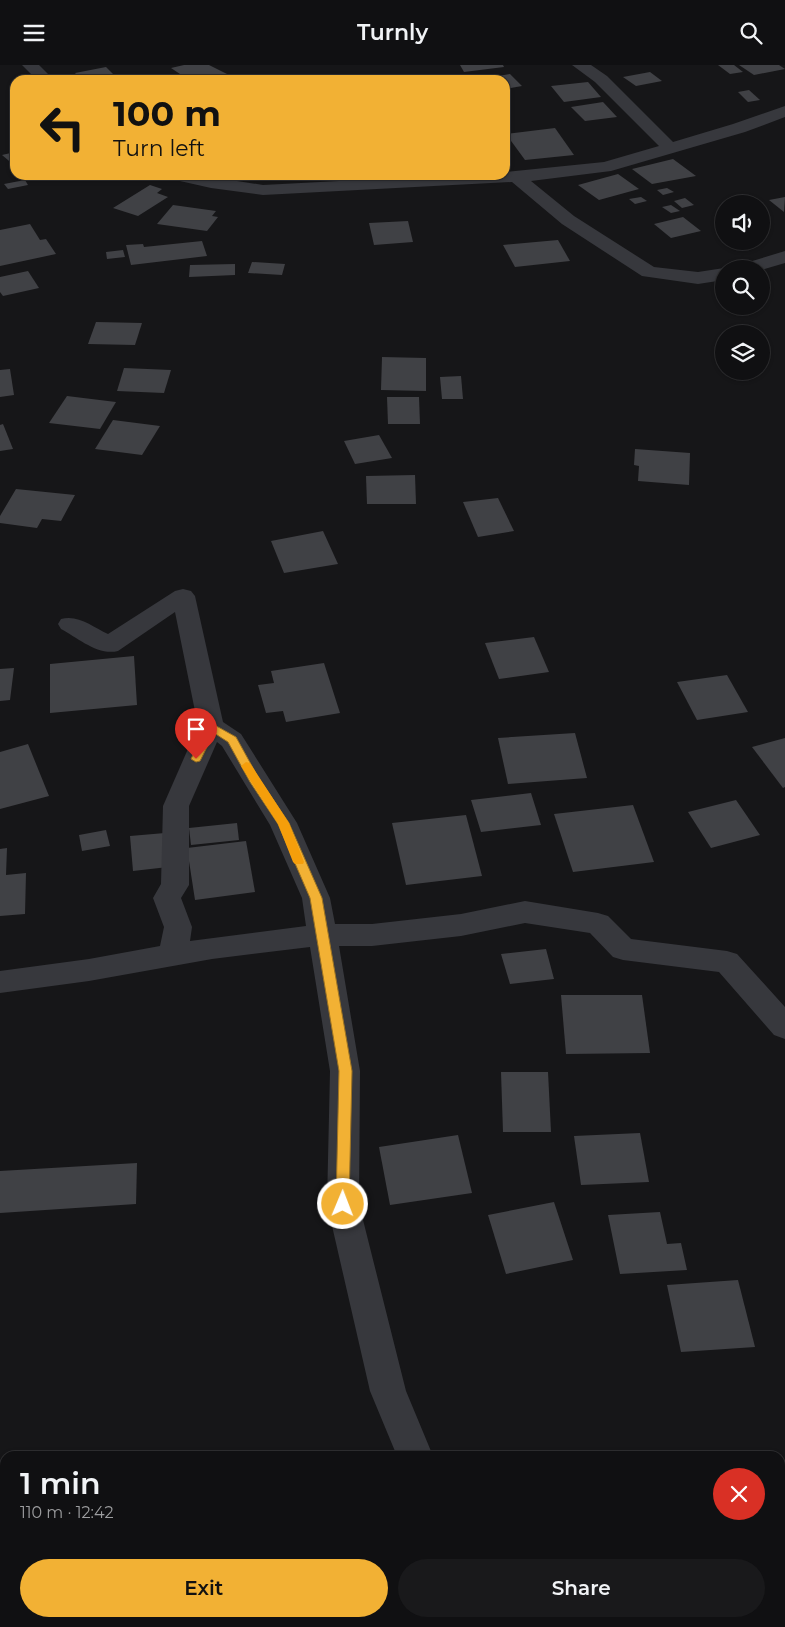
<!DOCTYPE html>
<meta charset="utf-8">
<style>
body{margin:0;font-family:Montserrat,sans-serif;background:#19191b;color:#f1f3f6;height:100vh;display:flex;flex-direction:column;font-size:19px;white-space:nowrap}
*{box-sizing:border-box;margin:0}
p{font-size:16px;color:#9c9d9f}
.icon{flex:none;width:28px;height:28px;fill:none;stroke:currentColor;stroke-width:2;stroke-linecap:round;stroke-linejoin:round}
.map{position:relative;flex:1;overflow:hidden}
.sheet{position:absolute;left:0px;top:1386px;width:785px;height:176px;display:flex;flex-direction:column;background:#101012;border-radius:15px 15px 0 0;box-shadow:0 1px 4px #0004,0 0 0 1px #303032}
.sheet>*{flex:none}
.top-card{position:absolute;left:10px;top:10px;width:500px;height:105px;border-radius:15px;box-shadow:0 1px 4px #0004,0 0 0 1px #303032;background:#f2b134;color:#111;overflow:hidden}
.buttons{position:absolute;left:715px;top:130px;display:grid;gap:10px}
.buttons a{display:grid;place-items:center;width:55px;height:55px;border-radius:50%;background:#101012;box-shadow:0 1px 4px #0004,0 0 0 1px #303032;font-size:25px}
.pin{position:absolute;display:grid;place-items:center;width:42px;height:42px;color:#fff;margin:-51px -21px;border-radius:50% 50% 50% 0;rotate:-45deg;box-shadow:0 0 5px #0007}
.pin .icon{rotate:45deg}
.me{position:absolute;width:55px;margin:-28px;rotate:1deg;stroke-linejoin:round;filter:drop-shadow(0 0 4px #0008)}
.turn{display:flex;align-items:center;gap:18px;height:105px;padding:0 20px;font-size:22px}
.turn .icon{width:65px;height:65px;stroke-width:2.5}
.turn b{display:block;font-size:35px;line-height:42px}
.round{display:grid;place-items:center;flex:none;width:52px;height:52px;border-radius:26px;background:#19191b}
.headline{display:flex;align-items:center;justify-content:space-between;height:85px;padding:0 20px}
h1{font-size:30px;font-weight:600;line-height:38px}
.primary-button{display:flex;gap:10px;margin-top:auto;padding:10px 20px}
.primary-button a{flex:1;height:58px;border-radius:30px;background:#f2b134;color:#111;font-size:20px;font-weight:600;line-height:58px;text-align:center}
.primary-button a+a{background:#19191b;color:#f1f3f6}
header{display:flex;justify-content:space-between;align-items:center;height:65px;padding:0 20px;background:#101012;font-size:22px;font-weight:600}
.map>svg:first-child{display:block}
</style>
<header><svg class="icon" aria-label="menu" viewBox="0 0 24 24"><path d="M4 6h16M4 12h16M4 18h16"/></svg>Turnly<svg class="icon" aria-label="search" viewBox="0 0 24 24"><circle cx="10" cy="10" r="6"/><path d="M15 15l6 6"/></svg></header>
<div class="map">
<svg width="785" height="1562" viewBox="0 0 785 1562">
<rect width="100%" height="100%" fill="#161618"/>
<!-- building -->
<g fill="#404145">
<path d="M184,0H209L229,10L209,15H189L171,3Z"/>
<path d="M460,0H503L504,2L464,7Z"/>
<path d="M718,0H734L743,7L730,9Z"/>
<path d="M739,0H779L785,4L754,10Z"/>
<path d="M106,2L114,10L81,15L75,8Z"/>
<path d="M650,7L662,16L636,21L623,12Z"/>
<path d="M510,9L522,21L505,24V15H474Z"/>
<path d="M588,17L601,32L564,37L551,21Z"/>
<path d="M749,25L760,35L748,37L738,27Z"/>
<path d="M603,37L617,52L585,56L571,42Z"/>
<path d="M555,63L574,90L525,95L506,69Z"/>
<path d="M15,87V101L2,90Z"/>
<path d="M673,94L696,111L652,119L632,104Z"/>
<path d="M618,109L639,124L599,135L578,120Z"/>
<path d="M25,115L28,120L8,124L4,119Z"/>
<path d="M150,120L162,124L157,128L168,132L138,151L113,143Z"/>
<path d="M667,123L674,127L663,130L657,125Z"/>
<path d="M641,132L647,136L635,139L629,134Z"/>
<path d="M785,132L784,147L769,135Z"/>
<path d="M685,133L694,140L682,143L674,136Z"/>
<path d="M173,140L216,146L212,151L218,152L207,166L157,159Z"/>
<path d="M671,140L680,146L671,148L662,142Z"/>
<path d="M683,152L701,166L671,173L654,159Z"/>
<path d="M408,156L413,177L374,180L369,158Z"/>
<path d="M30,159L40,175L46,174L56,189L0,201V165Z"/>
<path d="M558,175L570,196L515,202L503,180Z"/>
<path d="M202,176L207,191L131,200L126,180L143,179L144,182Z"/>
<path d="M123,185L125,192L107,194L106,187Z"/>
<path d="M252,197L285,199L282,210L248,208Z"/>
<path d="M235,199V210L189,212L190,200Z"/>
<path d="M28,206L39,223L3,231L0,227V212Z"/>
<path d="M96,257L142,258L135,280L88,279Z"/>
<path d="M382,292L426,293V326L381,325Z"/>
<path d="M124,303L171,305L164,328L117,326Z"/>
<path d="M10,304L14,330L0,332V305Z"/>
<path d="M461,311L463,334H442L440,312Z"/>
<path d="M67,331L116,337L100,364L49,358Z"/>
<path d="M387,332H419L420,359H388Z"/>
<path d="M113,355L160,361L142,390L95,384Z"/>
<path d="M3,359L13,384L0,386V360Z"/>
<path d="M379,370L392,393L355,399L344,376Z"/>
<path d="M635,384L690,388L689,420L638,416L639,401L634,400Z"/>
<path d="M415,410L416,439H367L366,411Z"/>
<path d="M16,424L75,430L61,456L42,454L37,463L0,458V451Z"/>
<path d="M498,433L514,466L478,472L463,437Z"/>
<path d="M323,466L338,499L284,508L271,476Z"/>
<path d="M534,572L549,607L499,614L485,578Z"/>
<path d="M134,591L137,640L50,648V599Z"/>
<path d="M324,598L340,648L286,657L283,646L266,648L258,620L274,618L271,606Z"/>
<path d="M14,603L10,635L0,636V604Z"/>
<path d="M727,610L748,647L697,655L677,617Z"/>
<path d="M575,668L587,713L508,719L498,673Z"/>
<path d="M785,673V722L783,723L752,682Z"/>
<path d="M28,679L49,731L0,744V687Z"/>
<path d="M531,728L541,760L481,767L471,735Z"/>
<path d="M736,735L760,770L711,783L688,747Z"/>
<path d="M633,740L654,797L573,807L554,749Z"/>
<path d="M466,750L482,811L406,820L392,758Z"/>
<path d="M237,758L239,775L191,780L189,763Z"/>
<path d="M106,765L110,781L82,786L79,770Z"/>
<path d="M165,768L168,802L133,806L130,771Z"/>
<path d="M246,776L255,827L195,835L187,783Z"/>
<path d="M7,783L6,810L26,808L25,849L0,851V784Z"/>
<path d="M546,884L554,914L510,919L501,889Z"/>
<path d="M561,930H642L650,988L566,989Z"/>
<path d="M501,1007H548L551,1067H503Z"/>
<path d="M640,1068L649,1117L581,1120L574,1071Z"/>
<path d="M458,1070L472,1128L390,1140L379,1082Z"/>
<path d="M137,1098L136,1139L0,1148V1106Z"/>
<path d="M554,1137L573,1195L506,1209L488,1150Z"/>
<path d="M660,1147L667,1179L681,1178L687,1205L620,1209L608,1150Z"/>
<path d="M738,1215L755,1282L681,1287L667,1220Z"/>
<path d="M105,1558H155L156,1562H84Z"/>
<path d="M592,1558H663L651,1562H594Z"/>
</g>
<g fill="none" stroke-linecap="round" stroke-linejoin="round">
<!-- minor -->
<g fill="#37383d" fill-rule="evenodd">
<path d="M22,0H39L54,15H37Z"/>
<path d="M572,0H591L607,11L673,77L733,59L785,41V52L745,67L611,106L531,116L574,151L654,202L698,207L724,203L726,204H724V215L698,219L642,211L562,159L512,117L263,130L211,123L171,114L168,110H199L263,120L453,110H505V107L604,97L659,81L595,17Z"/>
<path d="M785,186V198L761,205V204H737L739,200Z"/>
<path d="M183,524L191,526L195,531L223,657L241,669L297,758L330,833L335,859H372L461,849L525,836L598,848L608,851L631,874L727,886L737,889L785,942V974L774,970L719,907L623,895L613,892L590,868L525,858L461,871L372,881H339L360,1006L359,1139L406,1326L433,1391H397L370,1326L327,1139L330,1006L310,882L212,894L89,916L0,928V906L89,894L160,881L164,862L153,833L161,819L163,741L198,661L175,547L118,586C98,591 78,573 61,564L58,559L61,554C78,549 93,562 108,569L175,526ZM217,677L222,681L270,760L302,833L306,861L190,876L192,862L181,833L189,820V741Z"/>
<path d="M476,1558H517L519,1562H478Z"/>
</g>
</g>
<!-- route -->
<path fill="#f2b134" stroke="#9d7322" d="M211,658L236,672L258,712L289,758L322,833L352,1006L349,1139L347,1143L343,1145L338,1143L336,1139L339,1006L310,833L278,759L250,717L228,677L214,668L200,696L196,697L191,694L206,662Z"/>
<!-- slow -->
<path fill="#f59e0b" d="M246,697L250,698L289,758L304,797L303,799H295L293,797L278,759L241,701Z"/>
</svg>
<div class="buttons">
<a><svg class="icon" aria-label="sound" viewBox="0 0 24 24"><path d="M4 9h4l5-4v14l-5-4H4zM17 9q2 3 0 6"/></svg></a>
<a><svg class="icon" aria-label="search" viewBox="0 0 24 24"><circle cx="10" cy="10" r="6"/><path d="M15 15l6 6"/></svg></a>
<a><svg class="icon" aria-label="layers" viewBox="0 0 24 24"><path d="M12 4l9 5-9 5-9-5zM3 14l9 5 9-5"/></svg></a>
</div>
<div class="pin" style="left:196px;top:694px;background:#d93025"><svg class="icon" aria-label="arrive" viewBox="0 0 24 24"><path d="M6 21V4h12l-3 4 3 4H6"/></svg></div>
<svg class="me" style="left:343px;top:1139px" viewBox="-20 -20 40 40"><circle r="17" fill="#f2b134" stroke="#fff" stroke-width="3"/><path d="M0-11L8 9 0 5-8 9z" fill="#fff"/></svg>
<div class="top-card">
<div class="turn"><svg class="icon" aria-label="left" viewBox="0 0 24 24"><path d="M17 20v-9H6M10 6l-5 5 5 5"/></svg><div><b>100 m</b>Turn left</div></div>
</div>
<section class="sheet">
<div class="headline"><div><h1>1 min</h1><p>110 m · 12:42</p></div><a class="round" style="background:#d93025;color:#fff"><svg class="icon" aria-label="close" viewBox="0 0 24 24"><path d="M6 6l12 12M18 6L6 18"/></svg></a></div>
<div class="primary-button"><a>Exit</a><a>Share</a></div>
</section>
</div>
